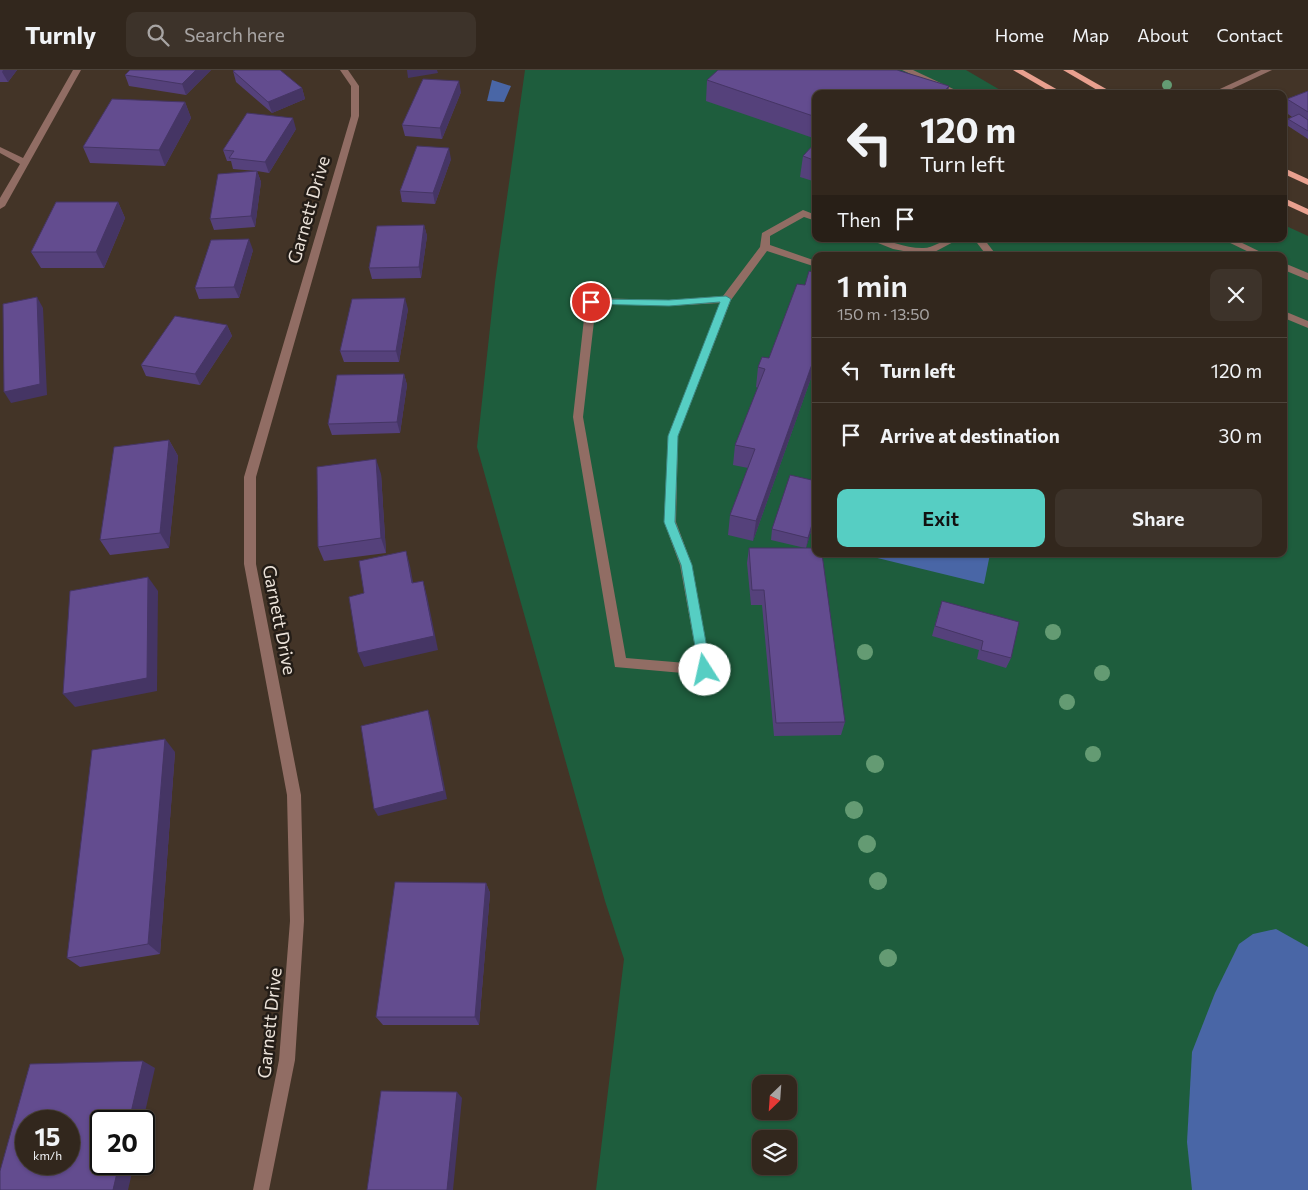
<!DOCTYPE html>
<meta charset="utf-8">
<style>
body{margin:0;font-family:Commissioner,sans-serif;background:#3d332a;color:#f1f3f6;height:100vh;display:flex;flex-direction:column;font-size:19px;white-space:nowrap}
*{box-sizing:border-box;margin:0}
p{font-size:16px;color:#a8a5a4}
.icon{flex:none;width:28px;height:28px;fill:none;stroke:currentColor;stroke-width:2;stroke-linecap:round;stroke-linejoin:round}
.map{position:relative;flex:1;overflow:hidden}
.sheet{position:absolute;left:812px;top:182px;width:475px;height:305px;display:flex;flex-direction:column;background:#32271d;border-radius:10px;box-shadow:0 1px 4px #0004,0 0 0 1px #4d443b}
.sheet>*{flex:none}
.guide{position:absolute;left:812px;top:20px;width:475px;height:152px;border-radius:10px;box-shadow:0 1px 4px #0004,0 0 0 1px #4d443b;background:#32271d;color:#f1f3f6;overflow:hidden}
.needle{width:32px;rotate:205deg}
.tools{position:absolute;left:752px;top:1005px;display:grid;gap:10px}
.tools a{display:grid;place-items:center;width:45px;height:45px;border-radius:10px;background:#32271d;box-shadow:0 1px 4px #0004,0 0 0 1px #4d443b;font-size:25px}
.speed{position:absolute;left:15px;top:1040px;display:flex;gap:10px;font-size:25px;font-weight:700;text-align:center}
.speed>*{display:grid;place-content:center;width:65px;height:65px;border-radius:50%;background:#32271d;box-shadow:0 1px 4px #0004,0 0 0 1px #4d443b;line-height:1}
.speed small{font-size:12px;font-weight:400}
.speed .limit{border:2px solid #111;border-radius:8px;background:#fff;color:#111}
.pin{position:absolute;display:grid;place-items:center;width:42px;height:42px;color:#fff;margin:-21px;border:2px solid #fff;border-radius:50%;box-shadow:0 1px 5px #0007}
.me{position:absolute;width:55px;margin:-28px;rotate:350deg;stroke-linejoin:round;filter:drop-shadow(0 0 4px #0008)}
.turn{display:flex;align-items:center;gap:18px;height:105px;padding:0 25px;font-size:22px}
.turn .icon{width:65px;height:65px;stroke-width:2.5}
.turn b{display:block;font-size:35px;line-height:42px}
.then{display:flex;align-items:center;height:48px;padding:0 25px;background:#0003;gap:10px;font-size:19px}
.round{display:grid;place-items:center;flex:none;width:52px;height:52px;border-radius:10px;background:#3d332a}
.head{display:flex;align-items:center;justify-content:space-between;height:85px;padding:0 25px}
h1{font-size:30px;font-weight:600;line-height:38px}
.button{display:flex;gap:10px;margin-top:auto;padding:10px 25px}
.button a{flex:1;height:58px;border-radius:10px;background:#56cec3;color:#111;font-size:20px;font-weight:600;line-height:58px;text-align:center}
.button a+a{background:#3d332a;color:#f1f3f6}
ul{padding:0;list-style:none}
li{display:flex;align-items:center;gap:15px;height:65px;padding:0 25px;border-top:1px solid #4d443b}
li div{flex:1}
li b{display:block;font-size:19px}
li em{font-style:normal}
header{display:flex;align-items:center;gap:30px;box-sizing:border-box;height:70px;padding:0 25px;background:#32271d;border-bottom:1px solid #4d443b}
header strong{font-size:24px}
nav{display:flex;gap:28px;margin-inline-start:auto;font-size:18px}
.search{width:350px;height:45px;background:#3d332a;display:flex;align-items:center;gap:12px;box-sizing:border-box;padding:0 18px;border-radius:10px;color:#a8a5a4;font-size:19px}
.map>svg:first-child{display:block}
</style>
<header>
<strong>Turnly</strong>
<div class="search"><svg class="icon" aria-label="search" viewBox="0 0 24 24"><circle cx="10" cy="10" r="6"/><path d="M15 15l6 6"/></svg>Search here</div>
<nav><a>Home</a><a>Map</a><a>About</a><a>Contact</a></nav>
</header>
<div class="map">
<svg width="1308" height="1120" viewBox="0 0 1308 1120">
<rect width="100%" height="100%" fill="#433427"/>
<!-- green -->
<path fill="#1e5d3d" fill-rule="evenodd" d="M525,0H966L1007,24H816V169H1284V155L1308,166V1120H596L624,889L605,831L477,377L495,212ZM816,186H1284V484H816ZM761,1014H789V1041H761ZM761,1069H789V1096H761Z"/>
<!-- water -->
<g fill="#4966a6">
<path d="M492,10L511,16L504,32L487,31Z"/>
<path d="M861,484H990L984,514Z"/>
<path d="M1276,859L1308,877V1120H1192L1187,1072L1192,982L1215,923L1239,874L1253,864Z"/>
</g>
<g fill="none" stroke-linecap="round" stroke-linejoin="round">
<!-- minor -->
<g fill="#916d64" fill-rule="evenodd">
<path d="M73,0H81L5,136L0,139V128L20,94L0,83V77L23,88Z"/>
<path d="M340,0H348L359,16V46L256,407V494L301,725L304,851L295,990L269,1120H253L279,990L290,851L287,725L244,494V407L351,46V16Z"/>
<path d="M902,0H913L964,24H953Z"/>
<path d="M1261,0H1272L1221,24H1209Z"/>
<path d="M803,140L816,145V151L804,147L770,166V175L816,191V197L767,181L731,230L678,366L676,452L692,495L711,600L710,604L705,605L615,597L573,347L586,231L591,228L669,230L723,226L760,177L762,163ZM720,233L668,366L664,452L680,495L698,594L626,588L583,347L596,234L669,236Z"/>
<path d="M868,169C887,168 903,178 922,178C933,179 942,168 959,169L927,186H917L919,184L893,179Z"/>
<path d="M974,169H984L997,186H987Z"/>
<path d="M1222,169H1234L1269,186H1257Z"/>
<path d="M1284,193L1308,203V210L1284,200Z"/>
<path d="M1284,241L1308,251V258L1284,248Z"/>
</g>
<!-- major -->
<g fill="#e9a08f" fill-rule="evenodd">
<path d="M1013,0H1023L1065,24H1054Z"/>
<path d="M1063,0H1073L1115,24H1104Z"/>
<path d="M1284,98L1308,109V115L1284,104Z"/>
<path d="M1284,128L1308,139V145L1284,134Z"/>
</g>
</g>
<!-- trees -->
<g fill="#649b73">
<circle cx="1167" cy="15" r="5"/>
<circle cx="1053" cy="562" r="8"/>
<circle cx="865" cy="582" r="8"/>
<circle cx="1102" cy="603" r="8"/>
<circle cx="1067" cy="632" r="8"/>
<circle cx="1093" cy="684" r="8"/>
<circle cx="875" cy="694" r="9"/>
<circle cx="854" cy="740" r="9"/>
<circle cx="867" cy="774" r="9"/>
<circle cx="878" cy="811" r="9"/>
<circle cx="888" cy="888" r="9"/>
</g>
<!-- wall -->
<g fill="#55417b">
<path d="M0,0H17L8,12H0Z"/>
<path d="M211,0L186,25L129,16L125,5Z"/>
<path d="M233,1L302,18L305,29L272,43L236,12Z"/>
<path d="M707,10L949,16L947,24H816V69L706,31Z"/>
<path d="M1308,21V69L1285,54L1288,49L1292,47L1284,41V35L1287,29Z"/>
<path d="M461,22L442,69L405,66L402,55Z"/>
<path d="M185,32L191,48L165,96L90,93L83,77Z"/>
<path d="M296,59L269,103L257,101L261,112L255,157L214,160L210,149L256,101L233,99L231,91H227L223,80Z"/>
<path d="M816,72V112L800,107L803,86Z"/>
<path d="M451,89L435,134L402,132L400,121Z"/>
<path d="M118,132L125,148L104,198H41L31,182Z"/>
<path d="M424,155L427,166L421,208L372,209L369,198Z"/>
<path d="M253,180L239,228L199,229L195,218Z"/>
<path d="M816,203V294L753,471L728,465L730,445L748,398L733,395L735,375L758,318L756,317L758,297L769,288L805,215Z"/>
<path d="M408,239L399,292H344L340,281Z"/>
<path d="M227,255L232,266L200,315L146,306L141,295Z"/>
<path d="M404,304L407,315L400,363L332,365L328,354Z"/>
<path d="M169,370L178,386L169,478L110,485L100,470Z"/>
<path d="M381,404L386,483L324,491L318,477Z"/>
<path d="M816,445L806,478L845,652L841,665L774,666L762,535H751L747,493L749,478H805L771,470L772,459Z"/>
<path d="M942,531L1011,588L1006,598L977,589L979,580L932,566L939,540Z"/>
<path d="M175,682L160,884L80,897L67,888Z"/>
<path d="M486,813L490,823L479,955H383L376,947Z"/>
</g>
<!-- shaded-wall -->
<g fill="#453564">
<path d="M3,0H17L8,12L2,2Z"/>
<path d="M196,0H211L186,25L182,14Z"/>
<path d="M407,0H437L438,3L408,8Z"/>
<path d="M459,11L461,22L442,69L440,58Z"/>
<path d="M949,16L947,24H942Z"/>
<path d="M302,18L305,29L272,43L268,32Z"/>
<path d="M185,32L191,48L165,96L159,80Z"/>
<path d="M293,48L296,59L269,103L265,92Z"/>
<path d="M449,78L451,89L435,134L433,123Z"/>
<path d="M257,101L261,112L255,157L251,146Z"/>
<path d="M118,132L125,148L104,198L96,182Z"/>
<path d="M424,155L427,166L421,208L419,197Z"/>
<path d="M249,169L253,180L239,228L234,217Z"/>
<path d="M37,227L43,238L47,325L11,333L4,322Z"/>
<path d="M405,228L408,239L399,292L396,281Z"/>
<path d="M227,255L232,266L200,315L195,304Z"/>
<path d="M816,283V294L753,471L756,451Z"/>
<path d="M404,304L407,315L400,363L397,352Z"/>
<path d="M169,370L178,386L169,478L160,463Z"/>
<path d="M376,389L381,404L386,483L381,468Z"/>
<path d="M816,441V445L806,478L808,468Z"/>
<path d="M406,481L410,496L416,528L412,513Z"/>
<path d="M148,507L158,521L157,621L75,637L63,624Z"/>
<path d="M423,511L427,526L438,580L364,597L358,583Z"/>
<path d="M428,640L431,649L447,729L378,746L374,739Z"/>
<path d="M165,669L175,682L160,884L148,874Z"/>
<path d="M486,813L490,823L479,955L475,947Z"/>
<path d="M143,991L155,998L143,1051H129Z"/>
<path d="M457,1022L462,1028L453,1120H447Z"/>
<path d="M119,1094H134L128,1120H113Z"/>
</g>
<!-- building -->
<g fill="#634c8f" stroke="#453564" fill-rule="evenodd">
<path d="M130,0H196L182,14L125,5Z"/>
<path d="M235,0H280L302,18L268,32L233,1Z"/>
<path d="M718,0H897L949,16L942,24H816V47L707,10Z"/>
<path d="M423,9L459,11L440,58L402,55Z"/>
<path d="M1308,21V42L1287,29Z"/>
<path d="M112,29L185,32L159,80L83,77Z"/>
<path d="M247,43L293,48L265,92L229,88L234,81L223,80Z"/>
<path d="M1299,44L1308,50V61L1288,49Z"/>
<path d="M816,72V91L803,86Z"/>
<path d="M417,76L449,78L433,123L400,121Z"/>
<path d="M257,101L251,146L210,149L218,104Z"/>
<path d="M56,132H118L96,182H31Z"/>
<path d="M424,155L419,197L369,198L377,156Z"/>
<path d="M249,169L234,217L195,218L211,170Z"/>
<path d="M958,181L978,186H954Z"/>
<path d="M809,201L816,203V283L756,451L730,445L755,379L735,375L765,299L758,297L762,287L769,288L797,214L805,215Z"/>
<path d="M37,227L40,314L4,322L3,234Z"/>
<path d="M405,228L396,281H340L352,229Z"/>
<path d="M175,246L227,255L195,304L141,295Z"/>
<path d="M404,304L397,352L328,354L337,305Z"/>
<path d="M169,370L160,463L100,470L114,377Z"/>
<path d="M376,389L381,468L318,477L317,397Z"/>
<path d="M790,405L816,411V441L808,468L772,459Z"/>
<path d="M749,478H816V484H822L845,652L776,653L764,520H752Z"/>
<path d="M406,481L412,513L423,511L434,566L358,583L349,527L364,523L359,491Z"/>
<path d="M148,507L147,608L63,624L70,521Z"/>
<path d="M942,531L1019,552L1011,588L981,580L983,571L935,556Z"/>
<path d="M428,640L444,721L374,739L361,656Z"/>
<path d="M165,669L148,874L67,888L92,680Z"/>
<path d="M395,812L486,813L475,947H376Z"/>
<path d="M143,991L129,1051H101V1094H119L113,1120H0V1101L30,994ZM26,1051H69V1094H26Z"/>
<path d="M381,1021L457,1022L447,1120H367Z"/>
</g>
<!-- route -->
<path fill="#56cec3" stroke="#38867f" d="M726,226L731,229L678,366L675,452L692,495L711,600L709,604H701L699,600L681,495L664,452L668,366L720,232L669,236L591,234L586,232L591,229L669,230Z"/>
<g text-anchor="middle" stroke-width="5" stroke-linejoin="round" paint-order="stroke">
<!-- street labels -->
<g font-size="18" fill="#ece3da" stroke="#241d17">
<text transform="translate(309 140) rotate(-74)" y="6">Garnett Drive</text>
<text transform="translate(279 550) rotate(79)" y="6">Garnett Drive</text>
<text transform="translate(270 953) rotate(-84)" y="6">Garnett Drive</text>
</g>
</g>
</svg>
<div class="tools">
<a><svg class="needle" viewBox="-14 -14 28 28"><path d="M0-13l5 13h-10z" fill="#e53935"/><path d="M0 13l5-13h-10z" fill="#a8a5a4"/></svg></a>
<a><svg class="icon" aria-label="layers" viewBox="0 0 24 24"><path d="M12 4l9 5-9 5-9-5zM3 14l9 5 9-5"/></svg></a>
</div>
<div class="speed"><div>15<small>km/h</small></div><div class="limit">20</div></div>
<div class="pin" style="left:591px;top:232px;background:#d93025"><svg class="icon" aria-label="arrive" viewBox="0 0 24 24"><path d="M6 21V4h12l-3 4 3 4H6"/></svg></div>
<svg class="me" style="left:705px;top:600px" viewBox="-20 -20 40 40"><circle r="19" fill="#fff"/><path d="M0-13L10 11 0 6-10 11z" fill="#56cec3"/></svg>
<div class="guide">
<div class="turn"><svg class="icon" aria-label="left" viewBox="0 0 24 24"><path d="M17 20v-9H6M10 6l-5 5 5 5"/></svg><div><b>120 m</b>Turn left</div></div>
<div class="then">Then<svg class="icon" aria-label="arrive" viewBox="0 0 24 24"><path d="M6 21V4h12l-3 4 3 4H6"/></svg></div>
</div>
<section class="sheet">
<div class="head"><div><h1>1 min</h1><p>150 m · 13:50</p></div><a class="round"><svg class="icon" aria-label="close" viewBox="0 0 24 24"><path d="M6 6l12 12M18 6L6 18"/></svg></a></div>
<ul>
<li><svg class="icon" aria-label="left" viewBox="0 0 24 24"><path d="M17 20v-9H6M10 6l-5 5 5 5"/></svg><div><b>Turn left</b></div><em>120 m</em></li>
<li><svg class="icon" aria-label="arrive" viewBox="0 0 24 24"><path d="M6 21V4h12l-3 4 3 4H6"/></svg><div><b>Arrive at destination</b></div><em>30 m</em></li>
</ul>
<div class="button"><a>Exit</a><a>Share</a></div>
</section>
</div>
